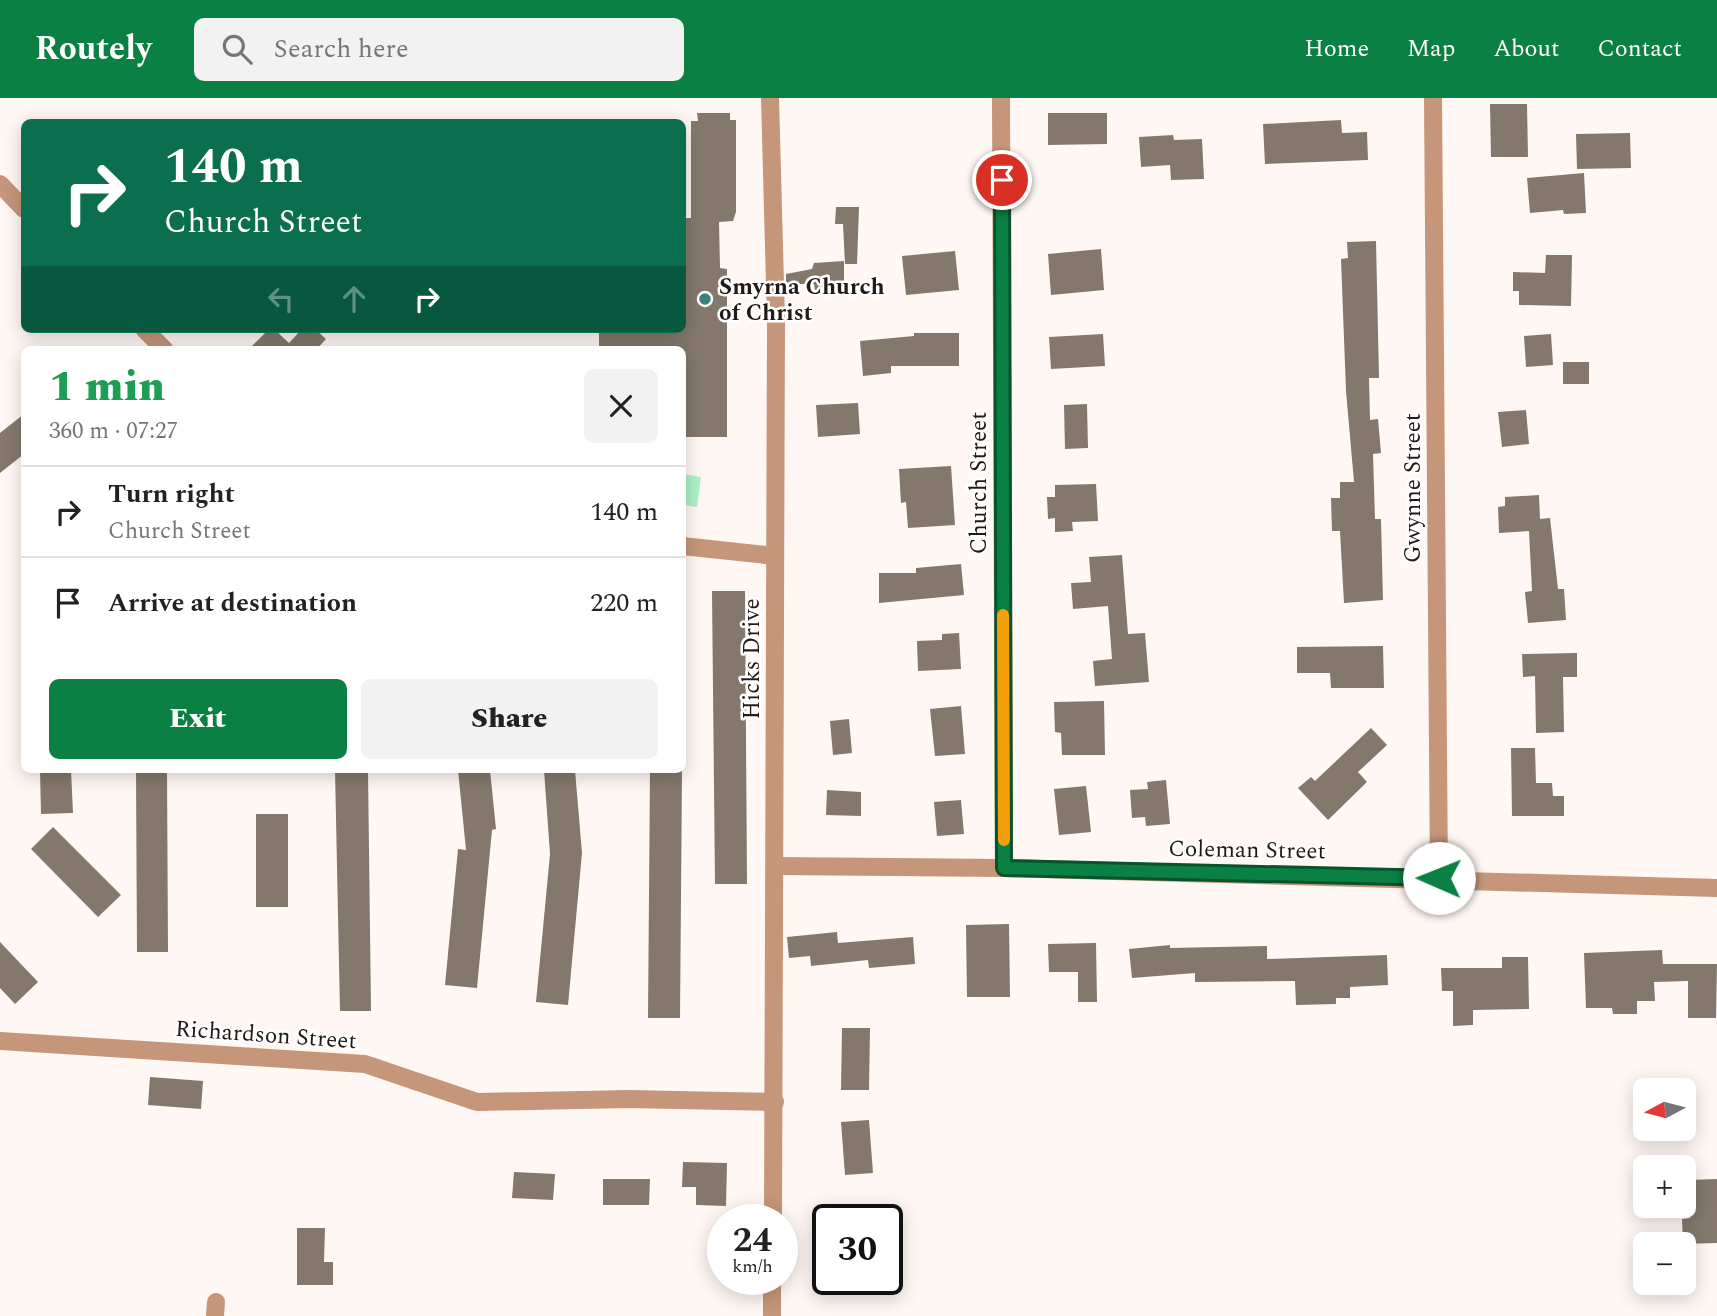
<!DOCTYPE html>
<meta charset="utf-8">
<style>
body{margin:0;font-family:Spectral,serif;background:#f2f2f2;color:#222;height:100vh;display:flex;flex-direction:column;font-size:26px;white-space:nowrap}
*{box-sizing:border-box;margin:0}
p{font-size:23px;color:#767676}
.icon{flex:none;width:38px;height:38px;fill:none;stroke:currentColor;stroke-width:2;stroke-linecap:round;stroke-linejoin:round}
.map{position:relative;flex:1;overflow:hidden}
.sheet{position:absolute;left:21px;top:248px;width:665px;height:427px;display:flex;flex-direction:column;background:#fff;border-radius:10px;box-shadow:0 4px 18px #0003}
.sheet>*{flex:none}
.hud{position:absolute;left:21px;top:21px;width:665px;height:214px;border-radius:10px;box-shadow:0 4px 18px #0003;background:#0b6e4f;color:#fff;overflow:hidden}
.needle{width:46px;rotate:263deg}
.fabs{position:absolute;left:1633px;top:980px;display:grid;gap:14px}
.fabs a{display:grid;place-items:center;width:63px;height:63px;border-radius:10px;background:#fff;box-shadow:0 4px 18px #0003;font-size:35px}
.speed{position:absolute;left:707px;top:1106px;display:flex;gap:14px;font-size:35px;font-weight:700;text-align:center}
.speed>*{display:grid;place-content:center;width:91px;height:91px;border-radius:50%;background:#fff;box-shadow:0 4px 18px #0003;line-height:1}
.speed small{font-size:18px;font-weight:400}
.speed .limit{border:4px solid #111;border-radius:10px;background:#fff;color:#111}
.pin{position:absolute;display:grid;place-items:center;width:60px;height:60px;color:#fff;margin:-30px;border:4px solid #fff;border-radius:50%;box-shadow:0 2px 7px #0007}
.me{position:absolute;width:77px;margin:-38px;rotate:271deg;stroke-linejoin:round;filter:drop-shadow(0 0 5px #0008)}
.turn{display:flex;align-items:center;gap:24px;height:147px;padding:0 28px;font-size:32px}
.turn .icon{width:91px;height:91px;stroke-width:2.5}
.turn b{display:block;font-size:49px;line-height:60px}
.lanes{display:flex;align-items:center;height:66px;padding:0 28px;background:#0003;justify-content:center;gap:35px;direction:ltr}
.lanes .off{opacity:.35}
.round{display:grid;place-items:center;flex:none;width:74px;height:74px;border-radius:10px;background:#f2f2f2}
.head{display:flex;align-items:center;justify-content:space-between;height:119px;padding:0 28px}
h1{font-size:42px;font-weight:800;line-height:52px;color:#1e9e55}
.action{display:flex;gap:14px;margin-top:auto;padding:14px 28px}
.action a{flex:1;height:80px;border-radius:10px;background:#0b8043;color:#fff;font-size:28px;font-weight:800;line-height:80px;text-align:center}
.action a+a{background:#f2f2f2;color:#222}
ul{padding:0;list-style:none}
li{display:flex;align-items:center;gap:21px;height:91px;padding:0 28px;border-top:2px solid #e0e0e0}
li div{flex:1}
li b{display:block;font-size:26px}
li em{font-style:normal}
header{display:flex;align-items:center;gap:42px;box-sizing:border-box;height:98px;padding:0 35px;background:#0b8043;color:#fff}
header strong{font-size:33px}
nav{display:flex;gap:38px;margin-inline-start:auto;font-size:24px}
.search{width:490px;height:63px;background:#f2f2f2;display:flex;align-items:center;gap:18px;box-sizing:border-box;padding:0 24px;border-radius:10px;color:#767676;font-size:26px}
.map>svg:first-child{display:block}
</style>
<header>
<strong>Routely</strong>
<div class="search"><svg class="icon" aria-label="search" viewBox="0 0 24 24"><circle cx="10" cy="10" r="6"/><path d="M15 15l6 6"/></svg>Search here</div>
<nav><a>Home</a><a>Map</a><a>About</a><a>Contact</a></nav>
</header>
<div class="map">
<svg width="1717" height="1218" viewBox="0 0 1717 1218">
<rect width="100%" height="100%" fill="#fff7f4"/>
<!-- green -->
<path fill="#adf1c5" d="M683,345V376L701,379L697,409L683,407Z"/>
<!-- building -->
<g fill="#83786b">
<path d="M1490,6H1527L1528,59H1491Z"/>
<path d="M697,15H730V22H736V114L733,123L719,124L720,170L727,171V339H682V252H599V231H682V120H691V23H698Z"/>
<path d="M1048,15H1107V46L1048,47Z"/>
<path d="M1341,22L1342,35L1367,34L1368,62L1265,66L1263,26Z"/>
<path d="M1630,35L1631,70L1577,71L1576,36Z"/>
<path d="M1173,37L1174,42L1202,41L1204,81L1171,82L1170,67L1141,69L1139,39Z"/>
<path d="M1584,75L1586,115L1564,116L1563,112L1530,115L1527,80Z"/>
<path d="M836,109H859L857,166H845L843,126H835Z"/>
<path d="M1376,143L1379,280H1369L1370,322L1378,321L1381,355L1373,356L1375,421H1381L1383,502L1344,505L1340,433H1332L1331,400H1340V384H1354L1346,293L1341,161L1348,160L1347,144Z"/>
<path d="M1101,151L1104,192L1051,197L1048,156Z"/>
<path d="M955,153L959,192L906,197L902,158Z"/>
<path d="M1546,157H1572L1571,208L1519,207V193H1513V174L1545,175Z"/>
<path d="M844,163V191L815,192L814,186H786V176L812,171L814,165Z"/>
<path d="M269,231H274L289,245L302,231H315L326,241L316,252H248Z"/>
<path d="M914,235H959V268H891V275L863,278L860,243L914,238Z"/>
<path d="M1103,236L1105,268L1051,271L1049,239Z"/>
<path d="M1551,236L1553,267L1526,269L1524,238Z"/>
<rect x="1563" y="264" width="26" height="22"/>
<path d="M858,305L860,336L818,339L816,307Z"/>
<path d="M1087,306L1088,350L1065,351L1064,307Z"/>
<path d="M1526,312L1529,346L1502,349L1498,314Z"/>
<path d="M24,316V356L0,375V335Z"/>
<path d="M951,368L955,427L908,430L906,404L901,405L899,371Z"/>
<path d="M1096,386L1098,423L1072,424L1073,433L1055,434V420L1048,421L1047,399H1055V387Z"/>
<path d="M1539,397L1540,421L1550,420L1558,491H1564L1566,522L1528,525L1525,494L1532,493L1529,433L1499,435L1498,409L1505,408V399Z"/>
<path d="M1122,457L1128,536L1145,535L1149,584L1095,588L1093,563L1112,561L1108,508L1073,511L1071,485L1091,484L1089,459Z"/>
<path d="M961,466L964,497L879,505V475H916V470Z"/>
<path d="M712,493H745L747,786H715Z"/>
<path d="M959,535L961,571L918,573L917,543L942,542V536Z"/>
<path d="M1383,548L1384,590H1331L1330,575H1297V549Z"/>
<path d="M1577,555V579H1563L1564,634L1536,635L1535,578L1523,579L1522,556Z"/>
<path d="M1104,603L1105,657H1062L1061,635L1055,634L1054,604Z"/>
<path d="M961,608L965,656L935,658L930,611Z"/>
<path d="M849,621L852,655L833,657L830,623Z"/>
<path d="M1371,630L1387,647L1358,674L1367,684L1328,722L1298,690L1311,679L1315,683Z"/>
<path d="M1511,650H1535L1536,685H1552L1553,698H1564V718H1512Z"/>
<path d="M40,672H71L73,715L41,716Z"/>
<path d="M136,672H167L168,854H137Z"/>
<path d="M335,672H368L371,913H340Z"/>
<path d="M458,672H490L496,731L492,732L477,890L445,887L458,751L466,752Z"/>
<path d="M544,672H575L582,755L568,907L536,904L550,756Z"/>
<path d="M650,672H682L680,920H648Z"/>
<path d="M1166,682L1170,726L1146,728L1145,719L1132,720L1130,692L1148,691L1147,684Z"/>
<path d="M1086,688L1091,734L1059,737L1054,691Z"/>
<path d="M827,692L861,694V718L826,717Z"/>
<path d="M961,702L964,736L937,738L934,704Z"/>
<rect x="256" y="716" width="32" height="93"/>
<path d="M53,729L121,797L98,819L31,751Z"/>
<path d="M1009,826L1010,899H967L966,827Z"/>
<path d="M837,834L838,845L913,839L915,866L869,870L868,862L811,868L810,858L789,860L787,839Z"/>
<path d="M0,844L38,884L15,906L0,890Z"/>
<path d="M1096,845L1097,904H1078V874H1049L1048,846Z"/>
<path d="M1170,847V850L1267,848V861L1387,857L1388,887L1350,889V900H1336V906L1296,907L1295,883L1195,884V875L1132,880L1129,851Z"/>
<path d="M1662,852L1663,866H1717L1716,920H1688V883L1654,884L1655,903H1637V916H1613L1612,910H1586L1584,855Z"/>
<path d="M1502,859H1528L1529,911L1473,912V927L1453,928V893H1442L1441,870H1502Z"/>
<path d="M842,930H870L869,992H841Z"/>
<path d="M150,979L203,983L201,1011L148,1007Z"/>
<path d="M869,1022L873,1075L845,1077L841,1024Z"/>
<path d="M683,1064L727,1065L726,1108L696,1107V1089H682Z"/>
<path d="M514,1074L555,1076L553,1102L512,1100Z"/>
<path d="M603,1081H650L649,1107H603Z"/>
<path d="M1717,1081V1145L1683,1146L1682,1121L1690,1120L1689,1082Z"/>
<path d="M297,1130H325L324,1164H333V1187H297Z"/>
</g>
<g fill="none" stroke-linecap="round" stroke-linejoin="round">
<!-- minor -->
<g stroke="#c59679" stroke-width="18">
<path d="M770,0L776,223L773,1122"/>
<path d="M1001,0L1004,770"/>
<path d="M1433,0L1439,781"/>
<path d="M0,86L24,111"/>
<path d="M144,231L165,252"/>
<path d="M682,448L775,458"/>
<path d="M777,768L1004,770L1717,790"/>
<path d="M0,943L365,966L477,1004L628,1001L775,1004"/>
<path d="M215,1218L216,1204"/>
<path d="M772,1218V1181"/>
</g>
</g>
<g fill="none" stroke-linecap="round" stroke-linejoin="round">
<!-- route casing -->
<g stroke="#07532c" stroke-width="18">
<path id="route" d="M1002,82L1004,770L1439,780"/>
</g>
<!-- route -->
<use href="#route" stroke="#0b8043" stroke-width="12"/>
<!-- slow -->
<path stroke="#f59e0b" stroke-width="12" d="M1003,517L1004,742"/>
</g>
<!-- markers -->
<circle fill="#3a827e" stroke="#fff" stroke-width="2.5" cx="705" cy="201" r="7"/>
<g text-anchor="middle" stroke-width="5" stroke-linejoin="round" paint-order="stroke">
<!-- poi labels -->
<g font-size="23" font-weight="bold" fill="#211a18" stroke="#fff" text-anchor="start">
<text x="719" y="196">Smyrna Church<tspan x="719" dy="26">of Christ</tspan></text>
</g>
<!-- street labels -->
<g font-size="23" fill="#211a18" stroke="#fff">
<text transform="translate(978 385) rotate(-90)" y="8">Church Street</text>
<text transform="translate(1412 390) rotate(-90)" y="8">Gwynne Street</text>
<text transform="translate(751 561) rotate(-90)" y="8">Hicks Drive</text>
<text transform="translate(1247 751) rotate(1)" y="8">Coleman Street</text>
<text transform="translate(266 936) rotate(4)" y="8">Richardson Street</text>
</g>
</g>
</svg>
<div class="fabs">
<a><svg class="needle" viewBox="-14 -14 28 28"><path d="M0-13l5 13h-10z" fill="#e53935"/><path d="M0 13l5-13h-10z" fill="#767676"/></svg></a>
<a>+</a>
<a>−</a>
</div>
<div class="speed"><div>24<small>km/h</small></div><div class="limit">30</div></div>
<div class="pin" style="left:1002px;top:82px;background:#d93025"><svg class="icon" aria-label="arrive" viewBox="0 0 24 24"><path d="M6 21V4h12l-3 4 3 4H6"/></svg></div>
<svg class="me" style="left:1439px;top:780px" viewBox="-20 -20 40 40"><circle r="19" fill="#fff"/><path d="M0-13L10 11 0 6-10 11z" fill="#0b8043"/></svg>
<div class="hud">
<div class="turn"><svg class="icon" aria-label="right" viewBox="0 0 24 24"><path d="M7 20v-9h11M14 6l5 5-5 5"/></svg><div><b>140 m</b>Church Street</div></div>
<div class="lanes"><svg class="icon off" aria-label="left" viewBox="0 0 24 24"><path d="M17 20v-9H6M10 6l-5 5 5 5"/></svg><svg class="icon off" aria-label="ahead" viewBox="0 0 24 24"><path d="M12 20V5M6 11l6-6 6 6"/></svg><svg class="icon" aria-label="right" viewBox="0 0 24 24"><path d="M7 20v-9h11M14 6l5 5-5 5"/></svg></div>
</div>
<section class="sheet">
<div class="head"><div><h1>1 min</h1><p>360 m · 07:27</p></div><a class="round"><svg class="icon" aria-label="close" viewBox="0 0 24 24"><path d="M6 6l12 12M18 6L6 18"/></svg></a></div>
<ul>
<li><svg class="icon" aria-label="right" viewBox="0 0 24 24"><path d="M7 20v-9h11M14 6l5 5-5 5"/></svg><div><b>Turn right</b><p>Church Street</p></div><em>140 m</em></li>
<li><svg class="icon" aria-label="arrive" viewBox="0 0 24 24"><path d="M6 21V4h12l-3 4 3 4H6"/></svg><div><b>Arrive at destination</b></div><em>220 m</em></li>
</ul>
<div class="action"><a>Exit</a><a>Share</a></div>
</section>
</div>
